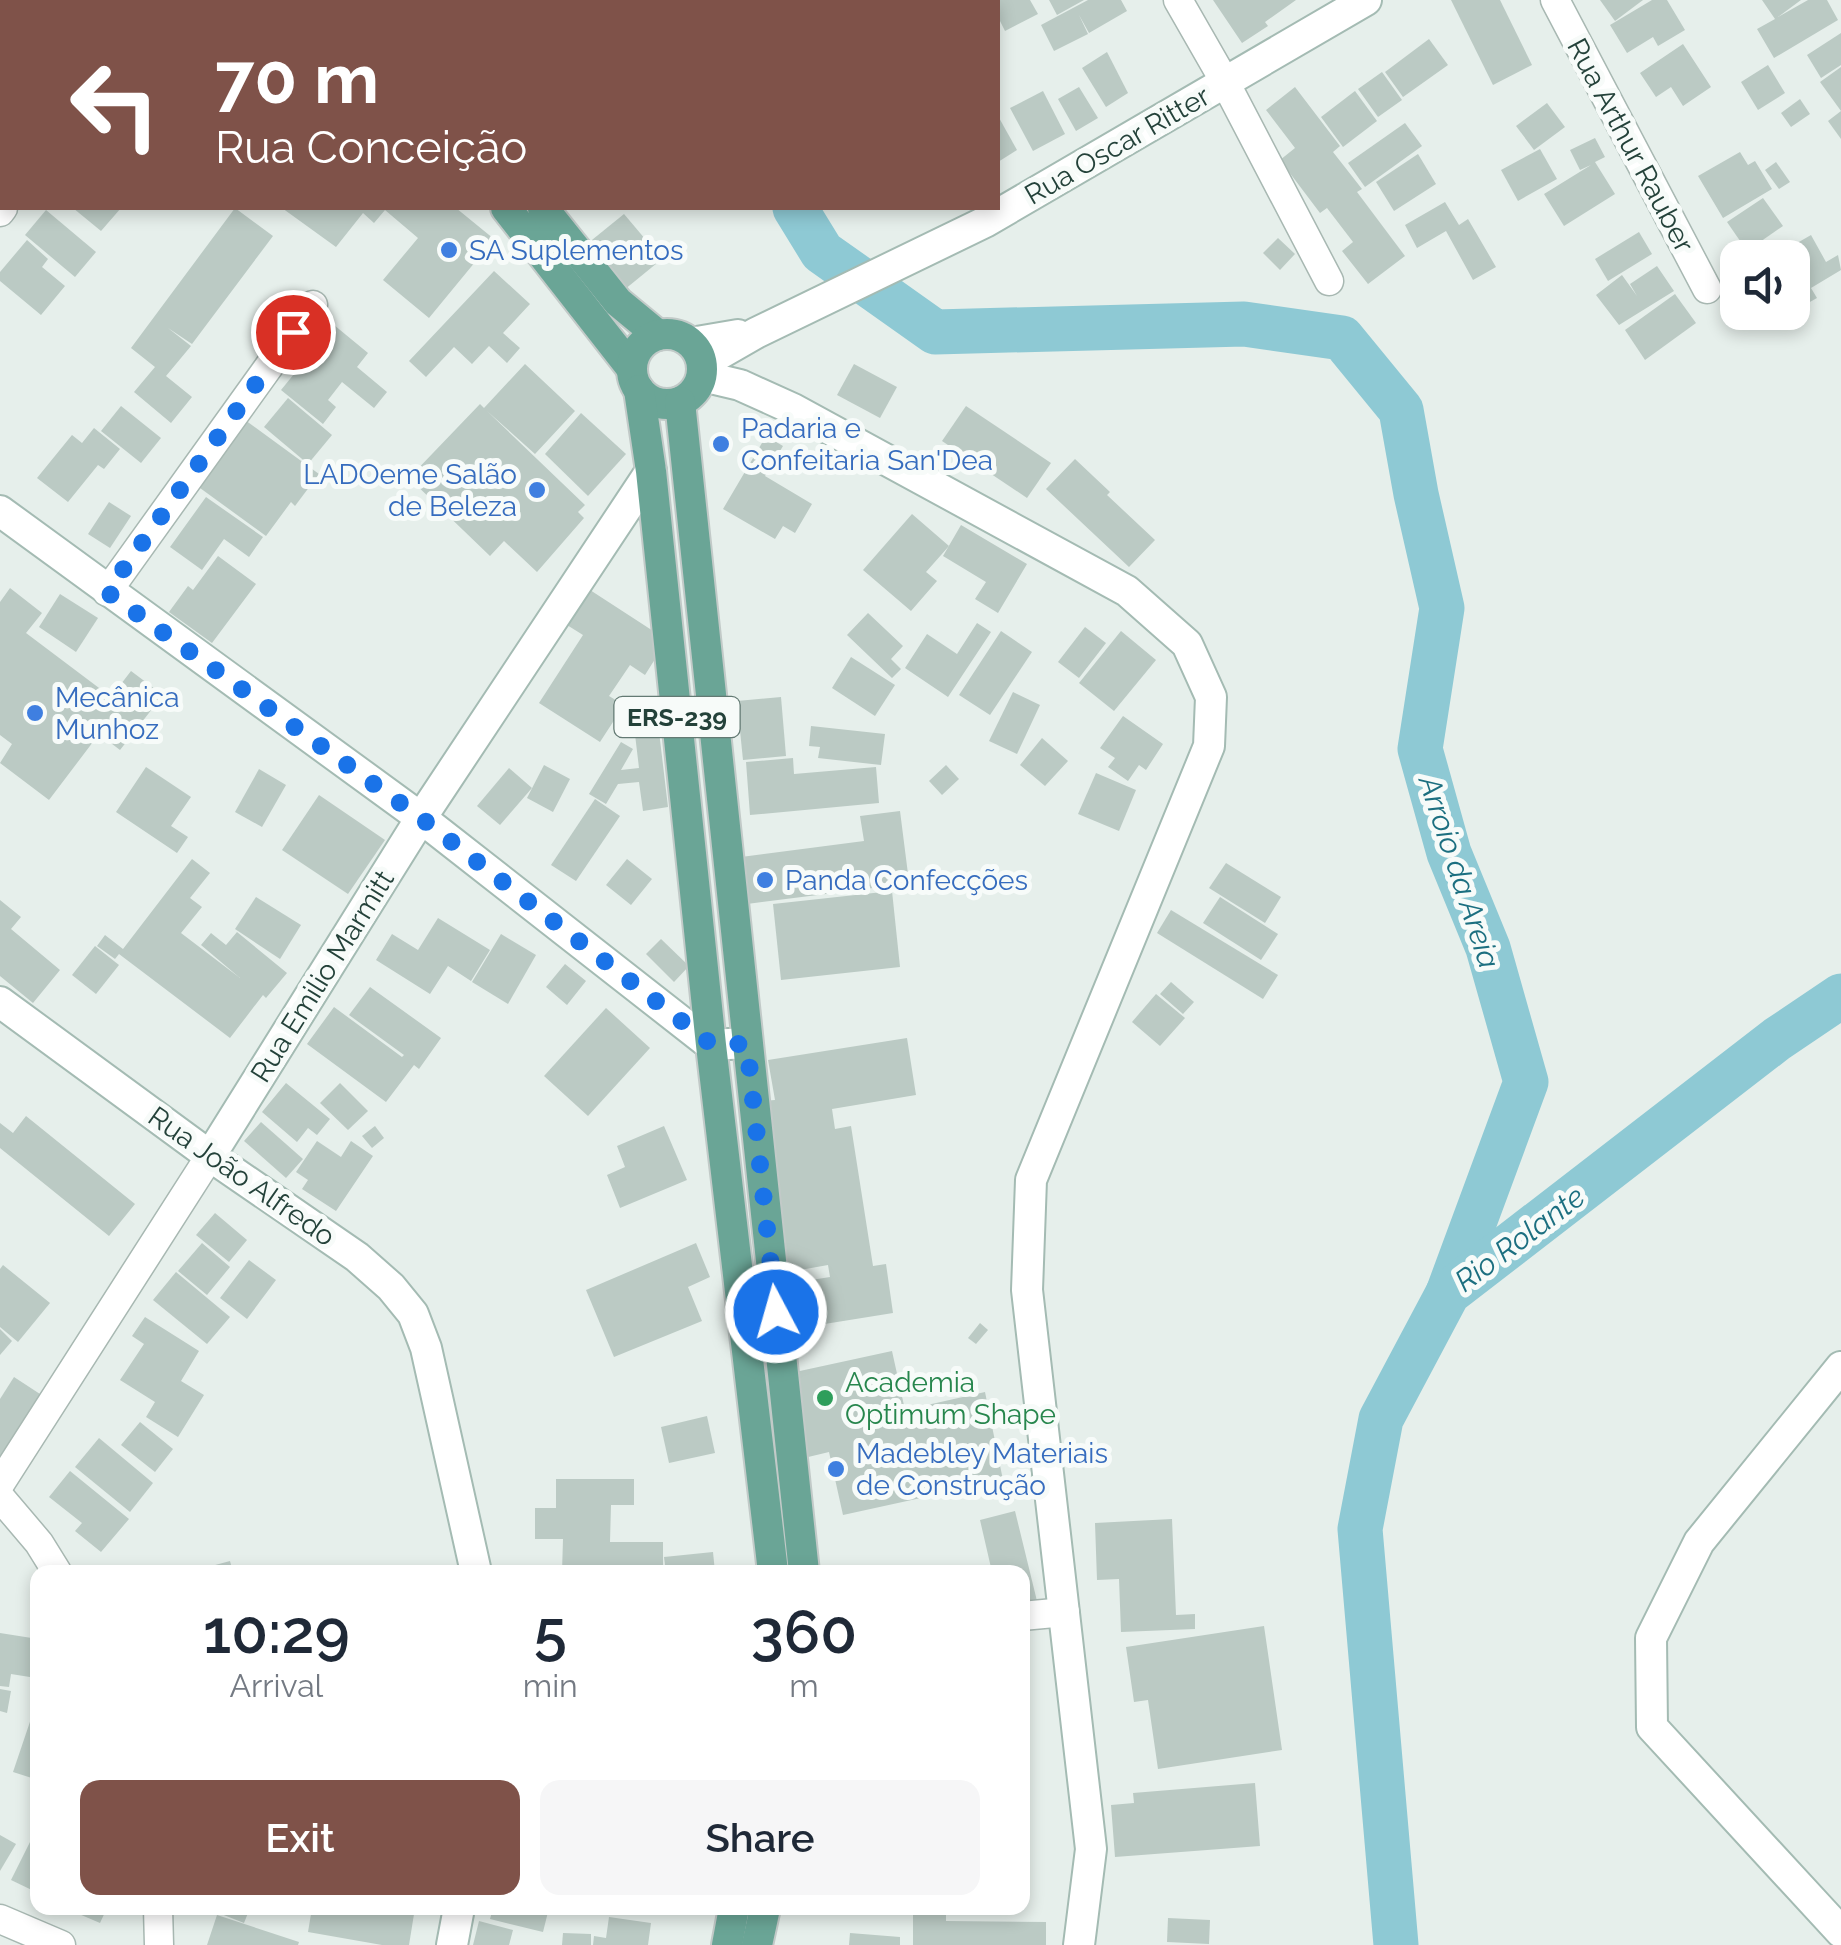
<!DOCTYPE html>
<meta charset="utf-8">
<style>
body{margin:0;font-family:Raleway,sans-serif;background:#f6f6f7;color:#1f2937;height:100vh;display:flex;flex-direction:column;font-size:38px;white-space:nowrap}
*{box-sizing:border-box;margin:0}
p{font-size:32px;color:#747a83}
.icon{flex:none;width:55px;height:55px;fill:none;stroke:currentColor;stroke-width:2;stroke-linecap:round;stroke-linejoin:round}
.map{position:relative;flex:1;overflow:hidden}
.side{position:absolute;left:30px;top:1565px;width:1000px;height:350px;display:flex;flex-direction:column;background:#fff;border-radius:20px;box-shadow:0 5px 15px #0003}
.side>*{flex:none}
.top-card{position:absolute;left:0px;top:0px;width:1000px;height:210px;box-shadow:0 5px 15px #0003;background:#7f5249;color:#fff;overflow:hidden}
.controls{position:absolute;left:1720px;top:240px;display:grid;gap:20px}
.controls a{display:grid;place-items:center;width:90px;height:90px;border-radius:20px;background:#fff;box-shadow:0 5px 15px #0003;font-size:50px}
.pin{position:absolute;display:grid;place-items:center;width:85px;height:85px;color:#fff;margin:-42px;border:5px solid #fff;border-radius:50%;box-shadow:0 2px 10px #0007}
.me{position:absolute;width:110px;margin:-55px;rotate:354deg;stroke-linejoin:round;filter:drop-shadow(0 0 8px #0008)}
.turn{display:flex;align-items:center;gap:35px;height:210px;padding:0 50px;font-size:45px}
.turn .icon{width:130px;height:130px;stroke-width:2.5}
.turn b{display:block;font-size:70px;line-height:85px}
.eta{display:flex;justify-content:space-evenly;align-items:center;height:170px;text-align:center}
.eta b{font-size:60px;font-weight:600;line-height:70px}
.button{display:flex;gap:20px;margin-top:auto;padding:20px 50px}
.button a{flex:1;height:115px;border-radius:20px;background:#7f5249;color:#fff;font-size:40px;font-weight:600;line-height:115px;text-align:center}
.button a+a{background:#f6f6f7;color:#1f2937}
.map>svg:first-child{display:block}
</style>
<div class="map">
<svg width="1841" height="1945" viewBox="0 0 1841 1945">
<rect width="100%" height="100%" fill="#e6efeb"/>
<g fill="none" stroke-linecap="round" stroke-linejoin="round">
<!-- river -->
<g stroke="#8ec9d4" stroke-width="45">
<path d="M705,0L706,2"/>
<path d="M795,208L822,252L935,332L1244,324L1342,338L1401,410L1416,494L1442,608L1420,749L1449,853L1488,948L1526,1082L1448,1293"/>
<path d="M1396,1945L1360,1529L1381,1419L1448,1293L1777,1039L1841,996"/>
</g>
</g>
<!-- building -->
<g fill="#bbcac4">
<path d="M998,0H1030L1038,14L1005,31L998,17Z"/>
<path d="M1049,0H1084L1057,15Z"/>
<path d="M1088,0H1121L1127,11L1089,33L1079,15L1088,34L1054,51L1041,25Z"/>
<path d="M1213,0H1296L1265,22L1268,26L1242,43Z"/>
<path d="M1451,0H1500L1532,65L1493,85Z"/>
<path d="M1600,0H1643L1615,21Z"/>
<path d="M1652,0H1667L1685,30L1658,46L1653,37L1627,53L1610,25Z"/>
<path d="M1762,0H1801L1778,17L1808,0H1827L1838,20L1774,58L1757,29L1775,19Z"/>
<path d="M1841,33V65L1821,78L1807,55Z"/>
<path d="M1429,39L1448,65L1403,97L1385,72Z"/>
<path d="M1683,44L1711,87L1683,106L1671,87L1656,97L1640,73Z"/>
<path d="M1107,52L1128,93L1106,107L1082,68Z"/>
<path d="M1768,65L1785,93L1758,110L1741,82Z"/>
<path d="M1841,67V111L1820,82Z"/>
<path d="M1382,72L1402,100L1378,117L1358,89Z"/>
<path d="M1079,87L1098,118L1076,131L1058,99Z"/>
<path d="M1295,87L1340,146L1333,152L1362,189L1357,192L1405,256L1368,284L1342,251L1353,242L1327,208L1320,213L1280,160L1295,148L1266,110Z"/>
<path d="M1043,91L1065,134L1033,151L1010,108Z"/>
<path d="M1355,91L1377,121L1343,147L1321,117Z"/>
<path d="M1800,99L1810,114L1791,127L1781,113Z"/>
<path d="M1547,103L1565,127L1534,150L1516,126Z"/>
<path d="M1841,111V139L1828,121Z"/>
<path d="M998,116L1017,150L998,162Z"/>
<path d="M1405,123L1422,146L1365,187L1348,163Z"/>
<path d="M1595,138L1605,157L1595,162L1615,194L1564,226L1544,194L1591,165L1580,170L1570,150Z"/>
<path d="M1540,149L1557,179L1518,201L1501,170Z"/>
<path d="M1740,152L1748,165L1755,161L1772,189L1723,218L1698,176Z"/>
<path d="M1418,154L1436,184L1394,211L1376,182Z"/>
<path d="M1776,162L1790,182L1779,189L1765,170Z"/>
<path d="M1763,198L1783,226L1747,251L1727,222Z"/>
<path d="M1445,202L1459,225L1468,219L1496,267L1473,280L1446,231L1417,248L1405,225Z"/>
<path d="M73,208H121L101,231Z"/>
<path d="M235,208L273,236L192,344L168,328L191,346L166,376L192,397L171,423L134,392L155,367L131,348Z"/>
<path d="M282,208H456L494,239L429,318L383,280L418,238L385,210L374,223L363,213L336,247Z"/>
<path d="M46,210L96,252L75,277L25,235Z"/>
<path d="M624,214L662,259L624,290L587,244Z"/>
<path d="M1639,232L1652,254L1608,281L1595,259Z"/>
<path d="M1811,235L1826,262L1838,255L1841,270L1811,288L1817,298L1792,312V258H1771Z"/>
<path d="M1278,238L1295,254L1280,270L1263,253Z"/>
<path d="M27,240L48,259L42,267L65,286L41,315L0,281V272Z"/>
<path d="M1657,266L1674,291L1619,325L1596,295L1622,275L1637,296L1630,284Z"/>
<path d="M494,271L530,304L503,333L520,348L507,363L489,346L472,364L454,347L426,377L409,361Z"/>
<path d="M1675,294L1696,323L1645,360L1625,330Z"/>
<path d="M334,325L368,353L357,367L387,392L374,408L342,382L328,400L336,407L323,424L281,390Z"/>
<path d="M525,364L575,411L535,454L487,411L585,505L578,512L584,518L537,572L504,541L490,556L409,478L480,404L484,408Z"/>
<path d="M854,364L897,387L880,418L837,395Z"/>
<path d="M288,398L332,435L308,464L264,427Z"/>
<path d="M121,406L161,438L141,463L101,431Z"/>
<path d="M966,406L1051,463L1027,498L942,441Z"/>
<path d="M581,413L626,454L588,496L545,454Z"/>
<path d="M245,420L319,474L295,506L291,502L266,536L200,488Z"/>
<path d="M94,428L120,449L104,469L98,465L68,502L37,478L72,435L82,443Z"/>
<path d="M766,436L783,446L765,476L812,504L795,533L783,526L775,539L723,509Z"/>
<path d="M1075,459L1110,492L1107,495L1155,540L1129,567L1046,489Z"/>
<path d="M206,497L263,537L249,557L224,539L202,570L170,547Z"/>
<path d="M109,502L131,516L110,548L88,534Z"/>
<path d="M912,514L949,546L926,572L937,581L911,611L863,570Z"/>
<path d="M961,525L1027,564L998,613L975,599L986,582L943,556Z"/>
<path d="M218,556L256,584L212,643L169,612L188,586L193,590Z"/>
<path d="M10,588L42,613L26,633L111,697L131,671L163,695L120,750L99,734L49,800L0,763L12,744L0,735V602Z"/>
<path d="M590,590L667,640L645,675L630,665L609,696L624,705L600,742L539,703L583,635L567,625Z"/>
<path d="M60,594L98,618L76,652L39,627Z"/>
<path d="M868,613L903,646L891,659L901,669L892,678L847,635Z"/>
<path d="M977,623L991,632L948,697L905,668L927,634L957,654Z"/>
<path d="M1085,627L1106,643L1079,678L1058,662Z"/>
<path d="M1001,631L1032,652L990,715L959,695Z"/>
<path d="M1121,631L1156,660L1114,711L1079,683Z"/>
<path d="M851,657L895,685L875,716L832,688Z"/>
<path d="M1013,692L1040,705L1017,754L989,741Z"/>
<path d="M781,697L786,756L743,760L737,701Z"/>
<path d="M1123,716L1163,744L1146,770L1139,765L1128,781L1108,767L1115,758L1100,748Z"/>
<path d="M658,723L668,807L643,811L639,782L618,784L606,804L589,794L621,742L633,749L621,770L639,768L634,726Z"/>
<path d="M811,726L885,734L881,765L818,758L820,747L809,746Z"/>
<path d="M1042,738L1068,761L1045,786L1020,765Z"/>
<path d="M793,758L794,774L876,767L879,803L750,815L746,762Z"/>
<path d="M544,765L570,779L553,812L527,798Z"/>
<path d="M946,765L959,779L942,795L929,781Z"/>
<path d="M146,767L191,797L171,826L188,837L177,853L116,812Z"/>
<path d="M509,768L532,788L500,825L477,806Z"/>
<path d="M259,769L286,785L262,827L235,812Z"/>
<path d="M1096,773L1136,790L1119,831L1078,814Z"/>
<path d="M319,795L385,840L348,894L282,850Z"/>
<path d="M595,799L620,816L576,881L551,865Z"/>
<path d="M900,811L908,874L888,876L889,886L747,904L741,857L864,841L860,816Z"/>
<path d="M192,859L210,873L190,898L202,907L181,933L240,978L201,945L211,933L226,945L237,932L287,973L266,998L263,995L230,1038L119,954L115,959L97,946L105,935L123,949Z"/>
<path d="M627,859L652,879L631,905L606,885Z"/>
<path d="M1226,863L1281,897L1265,923L1209,888Z"/>
<path d="M892,891L900,967L781,980L773,904Z"/>
<path d="M256,897L301,925L280,959L235,929Z"/>
<path d="M1220,897L1278,934L1261,960L1203,923Z"/>
<path d="M0,900L21,917L11,929L60,970L33,1003L0,976Z"/>
<path d="M1171,910L1278,975L1263,999L1157,933Z"/>
<path d="M438,918L490,950L471,981L448,966L430,994L376,960L392,934L418,950Z"/>
<path d="M501,934L536,955L508,1004L472,982Z"/>
<path d="M661,939L689,966L674,982L646,954Z"/>
<path d="M95,946L119,965L96,994L72,975Z"/>
<path d="M565,964L586,981L567,1005L546,987Z"/>
<path d="M1171,982L1194,1002L1183,1014L1160,994Z"/>
<path d="M370,987L441,1038L419,1069L414,1065L386,1102L307,1044L334,1007L402,1057L404,1055L349,1015Z"/>
<path d="M1156,994L1185,1018L1160,1046L1132,1022Z"/>
<path d="M606,1008L650,1048L588,1116L544,1076Z"/>
<path d="M907,1038L916,1095L832,1109L835,1129L851,1126L873,1266L886,1264L893,1313L806,1327L799,1282L830,1277L828,1265L789,1272L762,1101L775,1100L768,1060Z"/>
<path d="M286,1083L330,1119L317,1135L308,1128L297,1142L262,1112Z"/>
<path d="M340,1083L368,1111L348,1130L320,1103Z"/>
<path d="M26,1116L135,1204L109,1236L0,1148V1123L13,1133Z"/>
<path d="M261,1122L303,1159L286,1178L244,1141Z"/>
<path d="M375,1126L384,1138L372,1148L362,1136Z"/>
<path d="M664,1126L687,1180L620,1208L607,1175L625,1167L617,1146Z"/>
<path d="M317,1141L341,1157L351,1141L373,1156L336,1211L302,1189L308,1180L296,1172Z"/>
<path d="M215,1213L247,1240L229,1262L196,1235Z"/>
<path d="M202,1243L230,1267L207,1295L178,1271Z"/>
<path d="M696,1243L710,1277L688,1287L702,1321L614,1357L586,1290Z"/>
<path d="M249,1260L276,1280L247,1319L220,1298Z"/>
<path d="M3,1265L50,1303L18,1342L0,1327V1269Z"/>
<path d="M176,1272L230,1317L207,1344L153,1300Z"/>
<path d="M145,1317L199,1351L181,1381L204,1395L178,1437L146,1417L155,1402L120,1380L144,1344L132,1336Z"/>
<path d="M980,1323L988,1330L976,1344L968,1338Z"/>
<path d="M0,1329L12,1341L0,1355Z"/>
<path d="M892,1351L905,1410L985,1392L1003,1480L843,1515L829,1452L804,1458L786,1374Z"/>
<path d="M14,1377L40,1394L0,1458V1399Z"/>
<path d="M707,1416L715,1453L669,1463L661,1427Z"/>
<path d="M140,1422L173,1449L155,1472L121,1445Z"/>
<path d="M99,1438L153,1483L130,1512L75,1467Z"/>
<path d="M70,1471L129,1519L101,1552L75,1531L82,1523L49,1497Z"/>
<path d="M556,1479H634V1505H611L610,1542H663V1572H562L563,1539H535V1508H556Z"/>
<path d="M1015,1511L1037,1601L1022,1605V1572H992L980,1520Z"/>
<path d="M1172,1519L1176,1615L1195,1614V1629L1121,1632L1119,1579L1097,1580L1095,1523Z"/>
<path d="M713,1552L715,1572H666L664,1557Z"/>
<path d="M230,1561L233,1572H193V1571Z"/>
<rect x="920" y="1566" width="24" height="6"/>
<path d="M1264,1626L1282,1750L1158,1769L1148,1700L1134,1702L1126,1647Z"/>
<path d="M0,1633L38,1639L36,1678L11,1674L9,1687L0,1686Z"/>
<path d="M0,1689L11,1691L7,1713L0,1711Z"/>
<path d="M38,1698V1780L13,1772Z"/>
<path d="M1255,1783L1260,1846L1115,1857L1111,1805L1134,1803L1133,1793Z"/>
<path d="M38,1826V1893L11,1880Z"/>
<path d="M0,1835L16,1844L0,1871Z"/>
<path d="M65,1908H107L100,1923Z"/>
<path d="M206,1908H250L244,1923Z"/>
<path d="M312,1908H415L409,1945H382L308,1932Z"/>
<path d="M493,1908H549L543,1932L490,1919Z"/>
<path d="M913,1908H946V1921L1046,1922V1945H913Z"/>
<path d="M217,1915L299,1942L298,1945H207Z"/>
<path d="M609,1917L651,1923L648,1945H593L594,1936L606,1938Z"/>
<path d="M1168,1918L1210,1920L1209,1944L1167,1942Z"/>
<path d="M479,1921L513,1930L509,1945H473Z"/>
<path d="M563,1933L591,1934V1945H562Z"/>
<path d="M850,1933L900,1937V1945H849Z"/>
</g>
<g fill="none" stroke-linecap="round" stroke-linejoin="round">
<!-- street casing -->
<g stroke="#a8b8b2" stroke-width="31">
<g id="street">
<path d="M1178,0L1225,82L1329,281"/>
<path d="M1555,0L1707,289"/>
<path d="M156,2L158,0"/>
<path d="M0,212L3,208"/>
<path d="M107,592L313,305"/>
<path d="M0,1484L210,1156"/>
<path d="M0,1497L39,1543L57,1572"/>
<path d="M1022,1616L1065,1612"/>
<path d="M158,1908L159,1945"/>
<path d="M0,1919L61,1945"/>
</g>
</g>
<!-- secondary casing -->
<g stroke="#a4bbb3" stroke-width="34">
<g id="secondary">
<path d="M691,343L738,335"/>
<path d="M702,364L756,333L985,222L1366,0"/>
<path d="M702,376L740,385L793,409L1127,591L1187,644L1211,697L1209,746L1031,1180L1027,1290L1091,1849L1079,1945"/>
<path d="M0,511L421,818L711,1045L747,1043"/>
<path d="M0,1002L210,1156L357,1257L391,1287L413,1314L426,1348L476,1572"/>
<path d="M210,1156L421,818L651,471"/>
<path d="M1841,1367L1699,1542L1651,1638L1652,1727L1841,1932"/>
<path d="M452,1945L459,1908"/>
</g>
</g>
<!-- primary casing -->
<g stroke="#c2cac8" stroke-width="34">
<g id="primary">
<path d="M339,0L341,2"/>
<path d="M379,0L381,2"/>
<path d="M506,208L632,369"/>
<path d="M543,208L618,302L658,335"/>
<circle cx="667" cy="369" r="35"/>
<path d="M639,390L651,471L711,1045L773,1572"/>
<path d="M680,402L804,1572"/>
<path d="M727,1945L734,1908"/>
<path d="M757,1945L765,1908"/>
</g>
</g>
<!-- street -->
<use href="#street" stroke="#fff" stroke-width="28"/>
<!-- secondary -->
<use href="#secondary" stroke="#fff" stroke-width="30"/>
<!-- primary -->
<use href="#primary" stroke="#6aa596" stroke-width="30"/>
</g>
<g fill="none" stroke-linecap="round" stroke-linejoin="round">
<!-- route -->
<path stroke="#1a73e8" stroke-width="18" stroke-dasharray="0 32.4" d="M293,332L107,592L421,818L711,1044H747L776,1312"/>
</g>
<!-- markers -->
<g fill="#3f7fe0" stroke="#f7fbf9" stroke-width="4">
<circle cx="449" cy="250" r="10"/>
<circle cx="721" cy="444" r="10"/>
<circle cx="537" cy="490" r="10"/>
<circle cx="35" cy="713" r="10"/>
<circle cx="765" cy="880" r="10"/>
<circle cx="836" cy="1469" r="10"/>
</g>
<circle fill="#2e9e5b" stroke="#f7fbf9" stroke-width="4" cx="825" cy="1398" r="10"/>
<g text-anchor="middle" stroke-width="10" stroke-linejoin="round" paint-order="stroke">
<!-- shield labels -->
<rect fill="#f7fbf9" stroke="#637a73" stroke-width="2.5" x="614.5" y="697" width="125" height="40" rx="8"/>
<g font-size="25" font-weight="bold" fill="#24423a">
<text x="677" y="726">ERS-239</text>
</g>
<!-- street labels -->
<g font-size="28" fill="#24423a" stroke="#f7fbf9">
<text transform="translate(1117 145) rotate(-30)" y="10">Rua Oscar Ritter</text>
<text transform="translate(1631 145) rotate(62)" y="10">Rua Arthur Rauber</text>
<text transform="translate(322 976) rotate(-58)" y="10">Rua Emilio Marmitt</text>
<text transform="translate(242 1176) rotate(35)" y="10">Rua João Alfredo</text>
</g>
<!-- shop labels -->
<g font-size="28" fill="#366cbe" stroke="#f7fbf9" text-anchor="start">
<text x="469" y="260">SA Suplementos</text>
<text x="741" y="438">Padaria e<tspan x="741" dy="32">Confeitaria San'Dea</tspan></text>
<text x="517" y="484" text-anchor="end">LADOeme Salão<tspan x="517" dy="32">de Beleza</tspan></text>
<text x="55" y="707">Mecânica<tspan x="55" dy="32">Munhoz</tspan></text>
<text x="785" y="890">Panda Confecções</text>
<text x="856" y="1463">Madebley Materiais<tspan x="856" dy="32">de Construção</tspan></text>
</g>
<!-- leisure labels -->
<g font-size="28" fill="#27864d" stroke="#f7fbf9" text-anchor="start">
<text x="845" y="1392">Academia<tspan x="845" dy="32">Optimum Shape</tspan></text>
</g>
<!-- water labels -->
<g font-size="30" font-style="italic" fill="#1c6f80" stroke="#f7fbf9">
<text transform="translate(1459 872) rotate(72)" y="10">Arroio da Areia</text>
<text transform="translate(1520 1239) rotate(-37)" y="10">Rio Rolante</text>
</g>
</g>
</svg>
<div class="controls">
<a><svg class="icon" aria-label="sound" viewBox="0 0 24 24"><path d="M4 9h4l5-4v14l-5-4H4zM17 9q2 3 0 6"/></svg></a>
</div>
<div class="pin" style="left:293px;top:332px;background:#d93025"><svg class="icon" aria-label="arrive" viewBox="0 0 24 24"><path d="M6 21V4h12l-3 4 3 4H6"/></svg></div>
<svg class="me" style="left:776px;top:1312px" viewBox="-20 -20 40 40"><circle r="17" fill="#1a73e8" stroke="#fff" stroke-width="3"/><path d="M0-11L8 9 0 5-8 9z" fill="#fff"/></svg>
<div class="top-card">
<div class="turn"><svg class="icon" aria-label="left" viewBox="0 0 24 24"><path d="M17 20v-9H6M10 6l-5 5 5 5"/></svg><div><b>70 m</b>Rua Conceição</div></div>
</div>
<section class="side">
<div class="eta">
<div><b>10:29</b><p>Arrival</p></div>
<div><b>5</b><p>min</p></div>
<div><b>360</b><p>m</p></div>
</div>
<div class="button"><a>Exit</a><a>Share</a></div>
</section>
</div>
